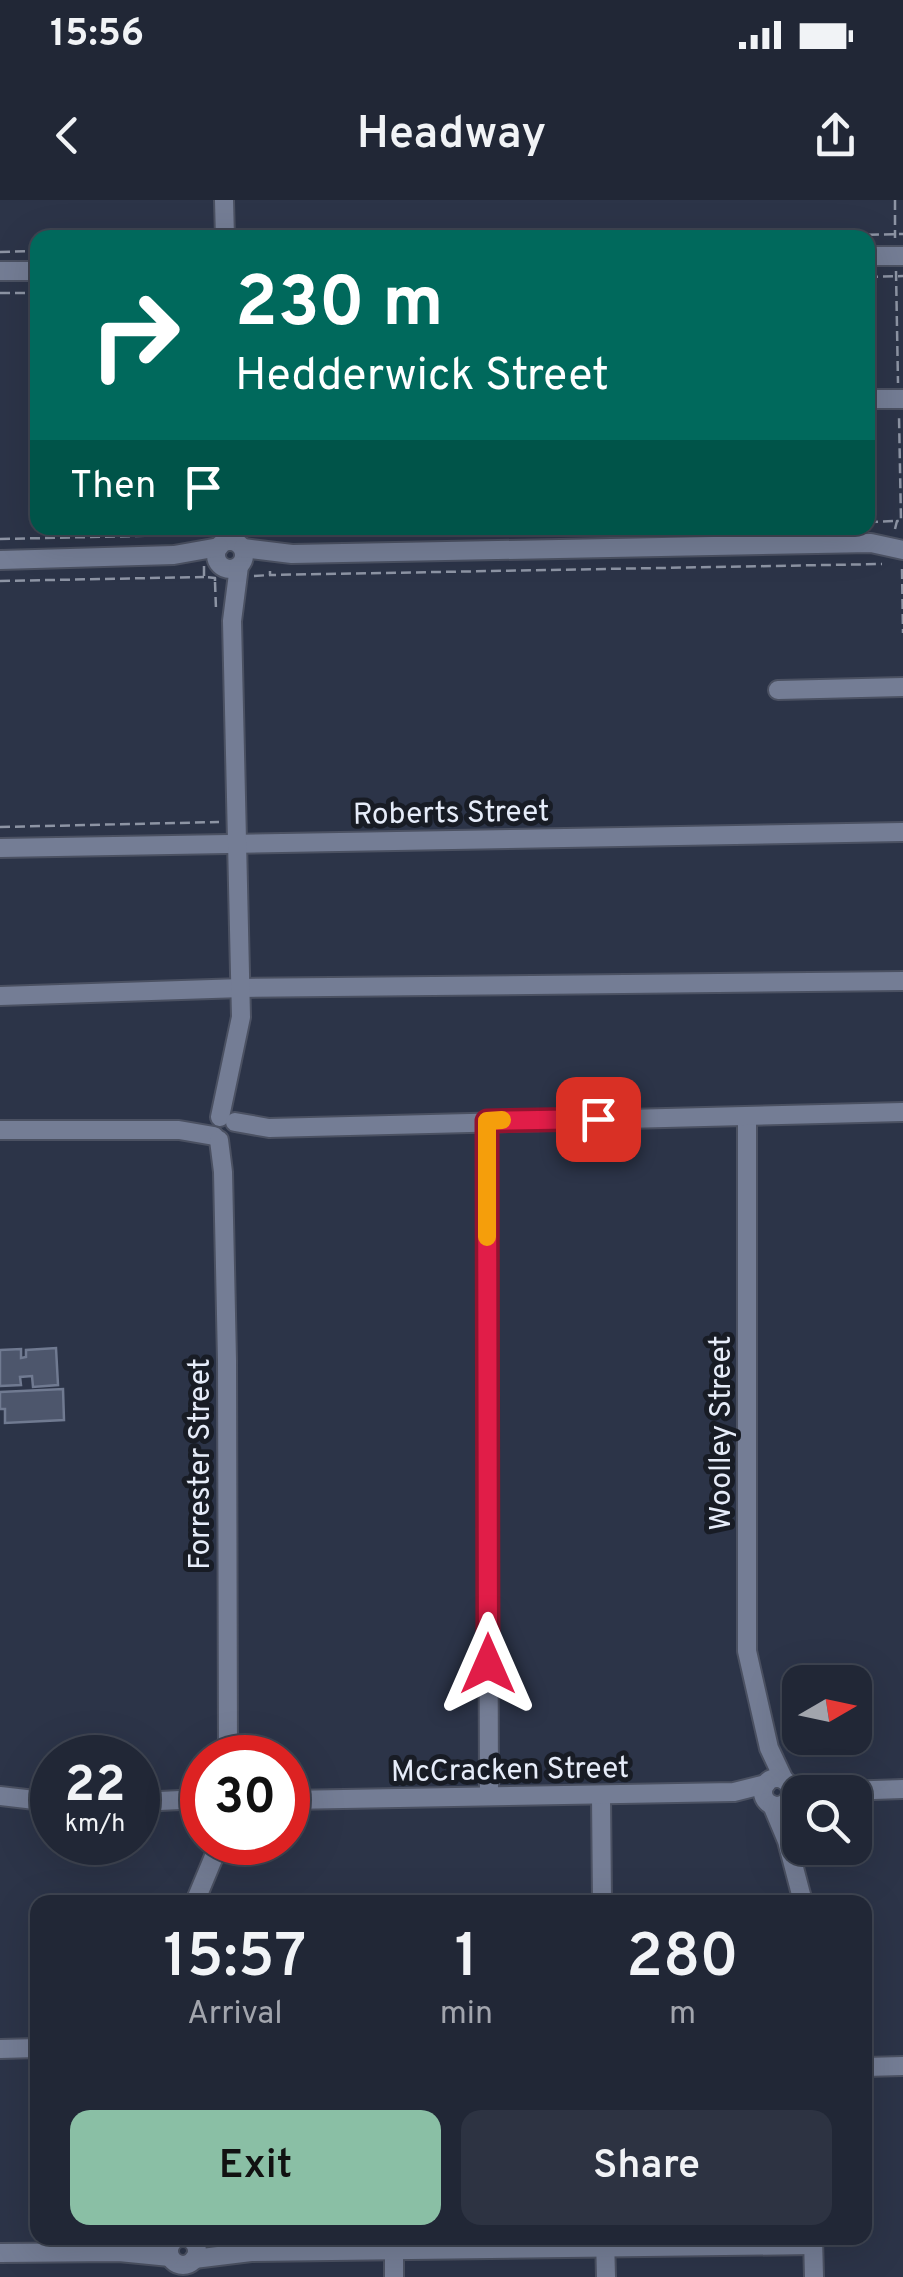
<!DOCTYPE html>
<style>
body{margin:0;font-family:Overpass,sans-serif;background:#2d3342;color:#f1f3f6;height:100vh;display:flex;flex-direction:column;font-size:38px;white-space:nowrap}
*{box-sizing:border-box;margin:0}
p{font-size:32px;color:#a2a5ad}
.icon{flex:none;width:55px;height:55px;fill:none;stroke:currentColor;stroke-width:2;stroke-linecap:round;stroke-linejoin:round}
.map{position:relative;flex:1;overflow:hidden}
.panel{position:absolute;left:30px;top:1695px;width:842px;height:350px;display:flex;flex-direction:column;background:#212736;border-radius:20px;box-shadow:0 10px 40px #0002,0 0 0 2px #3e4451}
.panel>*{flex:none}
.hud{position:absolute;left:30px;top:30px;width:845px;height:305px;border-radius:20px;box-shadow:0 10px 40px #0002,0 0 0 2px #3e4451;background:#00695c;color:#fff;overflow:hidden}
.needle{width:65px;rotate:81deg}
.fabs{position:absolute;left:782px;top:1465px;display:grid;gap:20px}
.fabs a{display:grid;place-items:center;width:90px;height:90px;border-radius:20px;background:#212736;box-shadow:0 10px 40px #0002,0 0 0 2px #3e4451;font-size:50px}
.speed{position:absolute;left:30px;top:1535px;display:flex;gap:20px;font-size:50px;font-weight:700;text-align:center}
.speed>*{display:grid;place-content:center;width:130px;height:130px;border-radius:50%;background:#212736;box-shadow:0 10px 40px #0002,0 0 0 2px #3e4451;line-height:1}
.speed small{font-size:25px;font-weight:400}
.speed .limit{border:15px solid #d22;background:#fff;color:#111}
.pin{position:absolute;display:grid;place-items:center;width:85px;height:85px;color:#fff;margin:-42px;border-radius:20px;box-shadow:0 5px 15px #0006}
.me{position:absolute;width:110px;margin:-55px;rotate:0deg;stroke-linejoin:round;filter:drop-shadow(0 0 8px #0008)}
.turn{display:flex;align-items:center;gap:35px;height:210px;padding:0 40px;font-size:45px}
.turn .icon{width:130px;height:130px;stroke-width:2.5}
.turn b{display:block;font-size:70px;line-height:85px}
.then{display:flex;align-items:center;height:95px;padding:0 40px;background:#0003;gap:20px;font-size:38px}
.eta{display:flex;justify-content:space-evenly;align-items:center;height:170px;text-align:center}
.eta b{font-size:60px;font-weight:600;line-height:70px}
.button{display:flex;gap:20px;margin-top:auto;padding:20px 40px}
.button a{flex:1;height:115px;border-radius:20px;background:#8abfa5;color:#111;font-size:40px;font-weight:600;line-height:115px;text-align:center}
.button a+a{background:#2d3342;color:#f1f3f6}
.status{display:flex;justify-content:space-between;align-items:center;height:70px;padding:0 50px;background:#212736;direction:ltr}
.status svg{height:28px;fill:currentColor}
header{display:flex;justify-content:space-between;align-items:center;height:130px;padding:0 40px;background:#212736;font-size:45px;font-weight:600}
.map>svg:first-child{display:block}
</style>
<div class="status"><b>15:56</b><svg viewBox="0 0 49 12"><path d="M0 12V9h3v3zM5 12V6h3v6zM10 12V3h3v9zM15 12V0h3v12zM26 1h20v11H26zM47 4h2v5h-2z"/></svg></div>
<header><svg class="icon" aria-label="back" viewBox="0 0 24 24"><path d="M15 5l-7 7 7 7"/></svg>Headway<svg class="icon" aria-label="share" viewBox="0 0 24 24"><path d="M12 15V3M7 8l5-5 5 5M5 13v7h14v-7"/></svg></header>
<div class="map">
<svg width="903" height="2077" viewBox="0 0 903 2077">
<rect width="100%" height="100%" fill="#2c3448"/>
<!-- building -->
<g fill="#4d566c" stroke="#707a91" stroke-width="2.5">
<path d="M56,1148L58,1185L33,1187L32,1176L20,1177L21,1185L0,1186V1150L21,1149V1158L26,1157V1150Z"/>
<path d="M63,1189L64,1220L5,1223V1209H0V1192Z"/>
</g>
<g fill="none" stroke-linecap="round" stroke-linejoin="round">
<!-- minor casing -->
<g stroke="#4b5162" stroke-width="22">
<g id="minor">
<path d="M224,0L225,38"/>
<path d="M868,56H903"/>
<path d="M0,71H38"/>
<path d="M868,199H903"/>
<circle cx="230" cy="355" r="14"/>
<path d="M243,348L292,354L871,343L903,350"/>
<path d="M0,360L174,355L219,347"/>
<path d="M778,490L903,487"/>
<path d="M0,648L903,632"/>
<path d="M0,796L242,788L903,781"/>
<path d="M747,916V1451L769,1548L784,1580"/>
<path d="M220,917L241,817L232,421L239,366"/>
<path d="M487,921L489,1596"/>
<path d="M235,922L269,928L903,912"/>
<path d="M0,930H179L214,936"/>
<path d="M219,940L223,972L227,1161L228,1558"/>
<circle cx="777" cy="1592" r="14"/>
<path d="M815,1592L903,1589"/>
<path d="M601,1595L602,1702"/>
<path d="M0,1596L52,1602"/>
<path d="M288,1600L734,1592L766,1584"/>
<path d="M138,1602L202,1599"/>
<path d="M772,1605L787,1641L803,1702"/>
<path d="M195,1702L220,1642"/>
<path d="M0,1849L38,1848"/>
<path d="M865,1867L903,1866"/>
<circle cx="183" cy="2051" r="14"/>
<path d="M605,2038L606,2077"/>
<path d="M813,2038L814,2077"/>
<path d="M394,2050V2077"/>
<path d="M0,2053L119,2052L170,2057"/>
<path d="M194,2059L251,2052L813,2045"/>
</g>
</g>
<!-- path -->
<g stroke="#8d94a4" stroke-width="2.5" stroke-dasharray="10 5" stroke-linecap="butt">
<path d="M895,0V38"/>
<path d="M734,38L903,34"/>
<path d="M0,52L38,51"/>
<path d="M896,71L898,183"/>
<path d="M868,77L903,76"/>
<path d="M0,93H38"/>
<path d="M868,322L895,321"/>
<path d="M895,329L897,321H901L899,216"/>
<path d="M225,330H242"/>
<path d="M271,334L575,328"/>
<path d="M0,339L183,335"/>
<path d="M204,366V377L215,378V382"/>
<path d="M902,369L903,433"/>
<path d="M270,371V375L882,364"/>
<path d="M254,376L270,375"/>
<path d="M0,381L204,377"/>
<path d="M215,382L216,409"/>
<path d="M0,627L219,622"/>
</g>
<!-- minor -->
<use href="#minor" stroke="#747d95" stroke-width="18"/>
</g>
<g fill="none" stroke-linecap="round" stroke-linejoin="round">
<!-- route casing -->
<g stroke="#92132f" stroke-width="25">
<path id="route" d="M488,1464L487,921L598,919"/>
</g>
<!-- route -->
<use href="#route" stroke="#e11d48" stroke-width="18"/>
<!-- slow -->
<path stroke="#f59e0b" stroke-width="18" d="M487,1037V921L502,920"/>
</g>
<g text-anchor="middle" stroke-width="10" stroke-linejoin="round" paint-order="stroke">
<!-- street labels -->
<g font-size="30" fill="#e6ecf9" stroke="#181c25">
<text transform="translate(451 612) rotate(-1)" y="10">Roberts Street</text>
<text transform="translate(720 1233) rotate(-90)" y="10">Woolley Street</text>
<text transform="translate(199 1264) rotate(-90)" y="10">Forrester Street</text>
<text transform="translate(510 1569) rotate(-1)" y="10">McCracken Street</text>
</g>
</g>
</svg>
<div class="fabs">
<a><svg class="needle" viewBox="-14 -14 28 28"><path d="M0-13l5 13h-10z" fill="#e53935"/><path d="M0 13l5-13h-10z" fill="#a2a5ad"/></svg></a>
<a><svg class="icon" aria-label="search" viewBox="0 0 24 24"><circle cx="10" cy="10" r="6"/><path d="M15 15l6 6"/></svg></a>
</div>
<div class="speed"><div>22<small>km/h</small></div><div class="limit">30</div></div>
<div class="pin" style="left:598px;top:919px;background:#d93025"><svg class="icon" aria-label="arrive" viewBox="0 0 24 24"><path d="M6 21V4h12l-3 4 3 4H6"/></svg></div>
<svg class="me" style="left:488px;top:1464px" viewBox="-20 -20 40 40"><path d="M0-17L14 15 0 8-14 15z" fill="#e11d48" stroke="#fff" stroke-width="4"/></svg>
<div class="hud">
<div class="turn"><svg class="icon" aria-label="right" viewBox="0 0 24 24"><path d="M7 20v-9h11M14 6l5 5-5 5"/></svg><div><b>230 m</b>Hedderwick Street</div></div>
<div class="then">Then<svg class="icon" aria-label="arrive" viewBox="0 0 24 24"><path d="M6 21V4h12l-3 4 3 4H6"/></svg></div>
</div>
<section class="panel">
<div class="eta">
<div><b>15:57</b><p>Arrival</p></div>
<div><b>1</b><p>min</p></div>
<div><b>280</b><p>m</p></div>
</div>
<div class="button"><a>Exit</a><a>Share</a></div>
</section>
</div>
